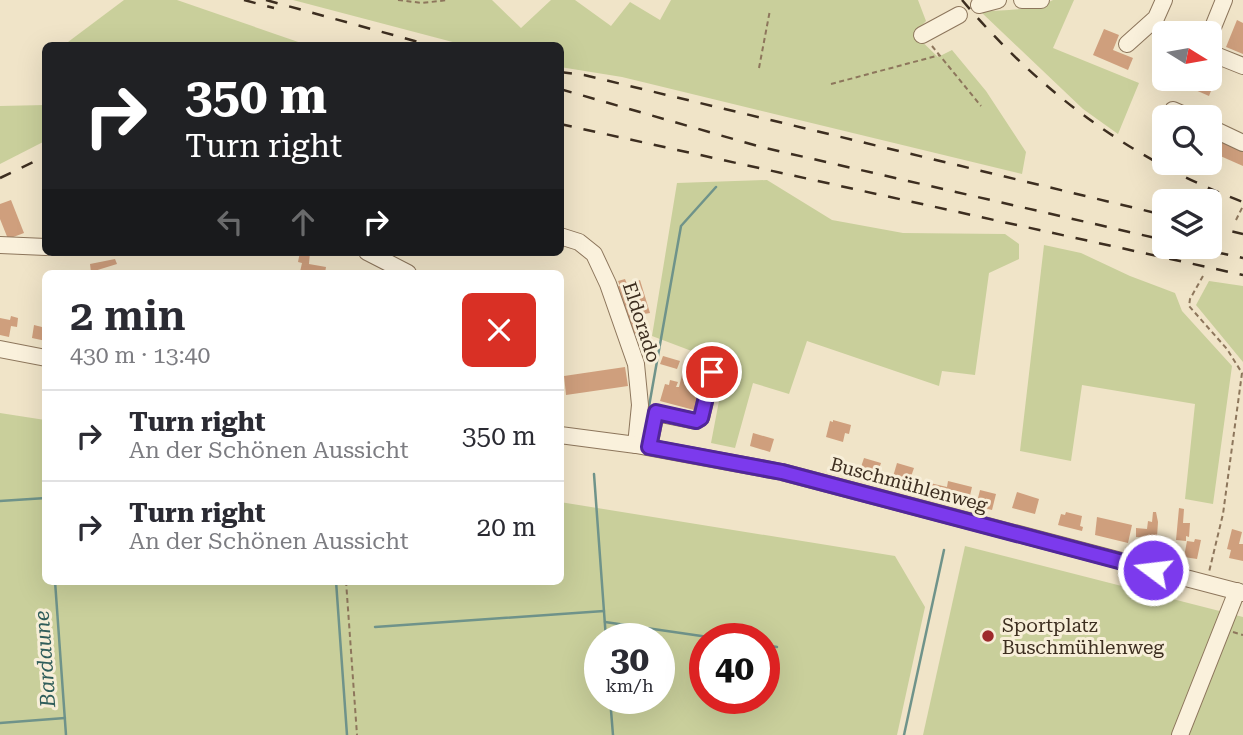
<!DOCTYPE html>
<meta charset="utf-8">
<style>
body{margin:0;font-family:"Roboto Serif",serif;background:#f2f2f3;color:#2b2b33;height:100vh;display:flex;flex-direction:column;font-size:26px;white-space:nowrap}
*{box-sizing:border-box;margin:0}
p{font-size:23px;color:#7c7c81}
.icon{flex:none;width:38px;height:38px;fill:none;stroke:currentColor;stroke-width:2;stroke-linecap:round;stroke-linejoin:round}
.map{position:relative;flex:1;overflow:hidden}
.drawer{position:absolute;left:42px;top:270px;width:522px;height:315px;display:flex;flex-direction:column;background:#fff;border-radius:10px;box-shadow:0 7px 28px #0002}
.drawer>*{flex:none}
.top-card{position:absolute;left:42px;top:42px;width:522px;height:214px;border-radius:10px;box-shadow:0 7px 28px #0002;background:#202124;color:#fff;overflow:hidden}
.needle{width:46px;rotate:101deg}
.tools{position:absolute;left:1152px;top:21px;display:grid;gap:14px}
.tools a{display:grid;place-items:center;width:70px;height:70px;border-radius:10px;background:#fff;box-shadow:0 7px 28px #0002;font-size:35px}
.speed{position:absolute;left:584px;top:623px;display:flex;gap:14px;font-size:35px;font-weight:700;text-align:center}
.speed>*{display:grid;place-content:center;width:91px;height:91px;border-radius:50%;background:#fff;box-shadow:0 7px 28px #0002;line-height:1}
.speed small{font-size:18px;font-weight:400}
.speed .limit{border:10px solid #d22;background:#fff;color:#111}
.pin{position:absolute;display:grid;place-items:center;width:60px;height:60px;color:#fff;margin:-30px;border:4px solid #fff;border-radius:50%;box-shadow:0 2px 7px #0007}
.me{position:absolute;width:77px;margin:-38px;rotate:285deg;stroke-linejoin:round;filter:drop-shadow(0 0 5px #0008)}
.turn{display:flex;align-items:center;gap:24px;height:147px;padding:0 28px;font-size:32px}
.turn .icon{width:91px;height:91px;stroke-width:2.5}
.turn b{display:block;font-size:49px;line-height:60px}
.lanes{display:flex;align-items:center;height:66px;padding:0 28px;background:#0003;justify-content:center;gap:35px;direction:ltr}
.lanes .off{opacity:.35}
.round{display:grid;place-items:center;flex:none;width:74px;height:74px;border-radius:10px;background:#f2f2f3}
.overview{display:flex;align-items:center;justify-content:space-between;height:119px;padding:0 28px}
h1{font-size:42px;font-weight:600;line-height:52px}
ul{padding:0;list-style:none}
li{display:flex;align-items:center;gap:21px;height:91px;padding:0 28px;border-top:2px solid #e1e1e2}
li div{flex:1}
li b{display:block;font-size:26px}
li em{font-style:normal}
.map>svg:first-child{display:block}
</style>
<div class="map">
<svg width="1243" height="735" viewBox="0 0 1243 735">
<rect width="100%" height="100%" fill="#f0e4c8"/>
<!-- green -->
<g fill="#c9cf9b" fill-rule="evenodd">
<path d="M124,0H177L307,45H64Z"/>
<path d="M293,0H492L521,28L551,0H575L611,26L630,2L660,20L671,0H918L926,21L914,34L938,57L952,50L986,91L1026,152L1022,174L622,77L560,67V46L464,45Z"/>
<path d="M1053,0H1074L1053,48L1139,83L1118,134L1083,109L981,12C1007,9 1028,12 1053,0Z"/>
<path d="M46,105L45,141L0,164V106Z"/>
<path d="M767,180L832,220L903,233L1005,234L1019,244V259L989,273L975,375L942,371L939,386L807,341L789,394L753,383L735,448L711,443L726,364L652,336L677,183Z"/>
<path d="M1044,245L1081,253L1130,276L1175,293L1182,311L1232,366L1213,504L1185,499L1195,404L1082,385L1071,461L1020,451Z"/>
<path d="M1209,281L1243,286V362L1196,305Z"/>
<path d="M0,413L45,420L46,581H560V502L895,556L925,607L897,735H0ZM600,639H660V698H600ZM705,639H765V698H705Z"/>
<path d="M965,546L1243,617V735H923Z"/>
</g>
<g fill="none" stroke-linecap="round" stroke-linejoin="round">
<!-- stream -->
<g stroke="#6f938a" stroke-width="2.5">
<path d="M648,412L681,226L716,187"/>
<path d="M594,474L606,639"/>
<path d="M0,501L46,498"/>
<path d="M55,581L66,735"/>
<path d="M336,581L347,735"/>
<path d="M605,622L722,639"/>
<path d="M375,627L604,611"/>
<path d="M765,645L777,647"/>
<path d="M610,698L613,735"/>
<path d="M0,723L65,718"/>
<path d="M904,735L944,550"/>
</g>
</g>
<!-- building -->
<g fill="#cf9f7d">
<path d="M1237,20L1243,23V54L1226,47Z"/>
<path d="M1104,29L1119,35L1113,50L1133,58L1128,70L1093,55Z"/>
<path d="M1209,65L1219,70L1209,96L1184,85L1186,79H1209Z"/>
<path d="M1209,132L1243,147V166L1209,151Z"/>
<path d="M11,200L24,233L8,239L0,219V204Z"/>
<path d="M300,252H310L309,264L326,267L325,273L300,272L302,263L298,262Z"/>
<path d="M115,259L117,264L91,272L90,264Z"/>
<path d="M625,279L627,284L640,280L650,313L644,314L649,329L631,335L615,287L620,286L618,281Z"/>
<path d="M11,316L18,318L17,327L11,326L9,337L0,335V318L10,320Z"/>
<path d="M34,325L46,328V341L32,338Z"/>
<path d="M663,356L680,361L677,369L660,364Z"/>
<path d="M685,363L705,368L694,410L660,401L665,384L669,385L670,380L678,382L676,387H679Z"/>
<path d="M625,367L628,386L566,395L564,376Z"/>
<path d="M833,420L851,425L849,434L845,433L843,442L826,437L830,421L833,422Z"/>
<path d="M753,433L774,439L770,452L750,446Z"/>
<path d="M864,458L881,463L876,478L859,473Z"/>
<path d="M897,463L914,468L908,485L892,480Z"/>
<path d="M948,481L972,487L968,504L926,495L930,483L947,487Z"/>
<path d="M980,490L996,494L992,510L976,506Z"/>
<path d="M1017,492L1039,499L1035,514L1012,508Z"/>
<path d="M1179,508L1184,509L1183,523H1190L1189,537L1186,536V541L1176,540Z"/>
<path d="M1066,512L1082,516L1080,526L1083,527L1082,531L1058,525L1061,514L1065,515Z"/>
<path d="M1153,512H1156L1158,522L1157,537H1136V528L1147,529L1148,521L1152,522Z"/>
<path d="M1097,517L1132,525L1128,543L1095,535Z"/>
<path d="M1232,529L1242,532L1239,544H1243V561L1229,558L1231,550L1227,549Z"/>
<path d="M1195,539L1201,540L1197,559L1184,557L1187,541L1194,542Z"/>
<path d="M1162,540L1175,543V546L1180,547L1178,557L1159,553Z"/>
</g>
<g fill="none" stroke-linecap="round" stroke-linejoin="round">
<!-- minor casing -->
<g stroke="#8d765c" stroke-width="18">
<g id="minor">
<path d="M1022,0H1041"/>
<path d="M979,5L998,0"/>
<path d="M922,35L959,15"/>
<path d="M1209,37L1224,0"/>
<path d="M1127,44L1156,18L1164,0"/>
<path d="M1209,49L1213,54L1243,66"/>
<path d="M1173,110L1189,117"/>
<path d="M1209,127L1243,143"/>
<path d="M560,236L579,242L594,254L608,284L636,364L640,405L636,445"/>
<path d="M0,245L46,247"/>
<path d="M367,252L408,273"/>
<path d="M0,349L46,358"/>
<path d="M560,435L636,445L782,472L1243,593"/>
<path d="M649,447L656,413L696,421L701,418L712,372"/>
<path d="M1180,735L1237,591"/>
</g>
</g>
<!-- path -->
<g stroke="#8d765c" stroke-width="2" stroke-dasharray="5 3.5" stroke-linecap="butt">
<path d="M398,0L422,3L448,0"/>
<path d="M932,46L981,106"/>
<path d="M759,68L770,10"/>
<path d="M831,84L940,55"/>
<path d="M1236,220L1243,206"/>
<path d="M1203,276L1190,299L1189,306L1227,349L1242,373L1223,514L1209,572"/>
<path d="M346,581L357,735"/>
<path d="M1233,632L1243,635"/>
</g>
<!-- minor -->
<use href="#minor" stroke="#faf1dc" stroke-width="16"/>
<!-- rail -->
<g stroke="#3d2e20" stroke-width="2.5" stroke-dasharray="12 12" stroke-linecap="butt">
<path d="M244,0L274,8"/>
<path d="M266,0L433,46"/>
<path d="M962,0C1039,91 1131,160 1243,202"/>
<path d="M560,72L584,75L1164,215"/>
<path d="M560,89L761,147L1164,240"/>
<path d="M560,124L1243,275"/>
<path d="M0,178L46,156"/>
<path d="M1209,226L1243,234"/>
<path d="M1193,247L1243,258"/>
</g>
</g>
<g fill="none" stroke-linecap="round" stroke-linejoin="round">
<!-- route casing -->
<g stroke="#51269a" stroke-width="18">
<path id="route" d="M712,372L701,418L696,421L656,412L649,447L782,472L1153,570"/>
</g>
<!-- route -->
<use href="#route" stroke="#7c3aed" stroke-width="12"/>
</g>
<!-- markers -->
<circle fill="#9e2a2b" stroke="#f7eed8" stroke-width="2.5" cx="988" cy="636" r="7"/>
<g text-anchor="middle" stroke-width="6" stroke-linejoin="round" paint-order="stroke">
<!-- street labels -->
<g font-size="19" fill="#3d2e20" stroke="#f7eed8">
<text transform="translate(642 322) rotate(72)" y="7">Eldorado</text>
<text transform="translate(909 484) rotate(15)" y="7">Buschmühlenweg</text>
</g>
<!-- poi labels -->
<g font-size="19" fill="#3d2e20" stroke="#f7eed8" text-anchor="start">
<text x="1002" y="632">Sportplatz<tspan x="1002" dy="22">Buschmühlenweg</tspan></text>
</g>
<!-- water labels -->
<g font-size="21" font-style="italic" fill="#2f5d5a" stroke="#f7eed8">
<text transform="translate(45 659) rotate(-94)" y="7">Bardaune</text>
</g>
</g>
</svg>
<div class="tools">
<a><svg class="needle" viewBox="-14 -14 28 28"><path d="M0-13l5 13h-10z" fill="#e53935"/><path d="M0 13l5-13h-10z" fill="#7c7c81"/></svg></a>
<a><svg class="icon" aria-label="search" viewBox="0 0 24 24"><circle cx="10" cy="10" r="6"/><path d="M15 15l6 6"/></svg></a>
<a><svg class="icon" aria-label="layers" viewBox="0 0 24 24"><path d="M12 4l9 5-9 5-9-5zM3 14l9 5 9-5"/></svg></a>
</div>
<div class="speed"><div>30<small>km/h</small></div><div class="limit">40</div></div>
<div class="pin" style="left:712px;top:372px;background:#d93025"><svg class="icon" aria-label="arrive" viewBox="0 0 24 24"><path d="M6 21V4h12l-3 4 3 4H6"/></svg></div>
<svg class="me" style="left:1153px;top:570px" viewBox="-20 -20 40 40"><circle r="17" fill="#7c3aed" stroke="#fff" stroke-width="3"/><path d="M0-11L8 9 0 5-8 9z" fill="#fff"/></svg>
<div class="top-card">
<div class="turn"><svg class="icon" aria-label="right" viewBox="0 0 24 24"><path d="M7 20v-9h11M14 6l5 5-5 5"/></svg><div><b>350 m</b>Turn right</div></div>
<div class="lanes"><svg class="icon off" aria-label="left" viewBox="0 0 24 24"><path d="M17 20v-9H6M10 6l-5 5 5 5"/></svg><svg class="icon off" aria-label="ahead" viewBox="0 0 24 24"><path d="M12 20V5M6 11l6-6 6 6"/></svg><svg class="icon" aria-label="right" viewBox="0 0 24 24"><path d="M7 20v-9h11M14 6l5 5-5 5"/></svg></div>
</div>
<section class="drawer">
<div class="overview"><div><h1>2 min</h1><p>430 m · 13:40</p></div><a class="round" style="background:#d93025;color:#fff"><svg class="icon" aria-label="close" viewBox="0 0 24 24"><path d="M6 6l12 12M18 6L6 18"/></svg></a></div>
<ul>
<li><svg class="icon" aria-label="right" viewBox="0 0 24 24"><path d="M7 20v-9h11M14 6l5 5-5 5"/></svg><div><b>Turn right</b><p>An der Schönen Aussicht</p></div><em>350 m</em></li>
<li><svg class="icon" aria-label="right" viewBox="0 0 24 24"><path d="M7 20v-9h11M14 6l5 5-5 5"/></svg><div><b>Turn right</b><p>An der Schönen Aussicht</p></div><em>20 m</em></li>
</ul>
</section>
</div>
